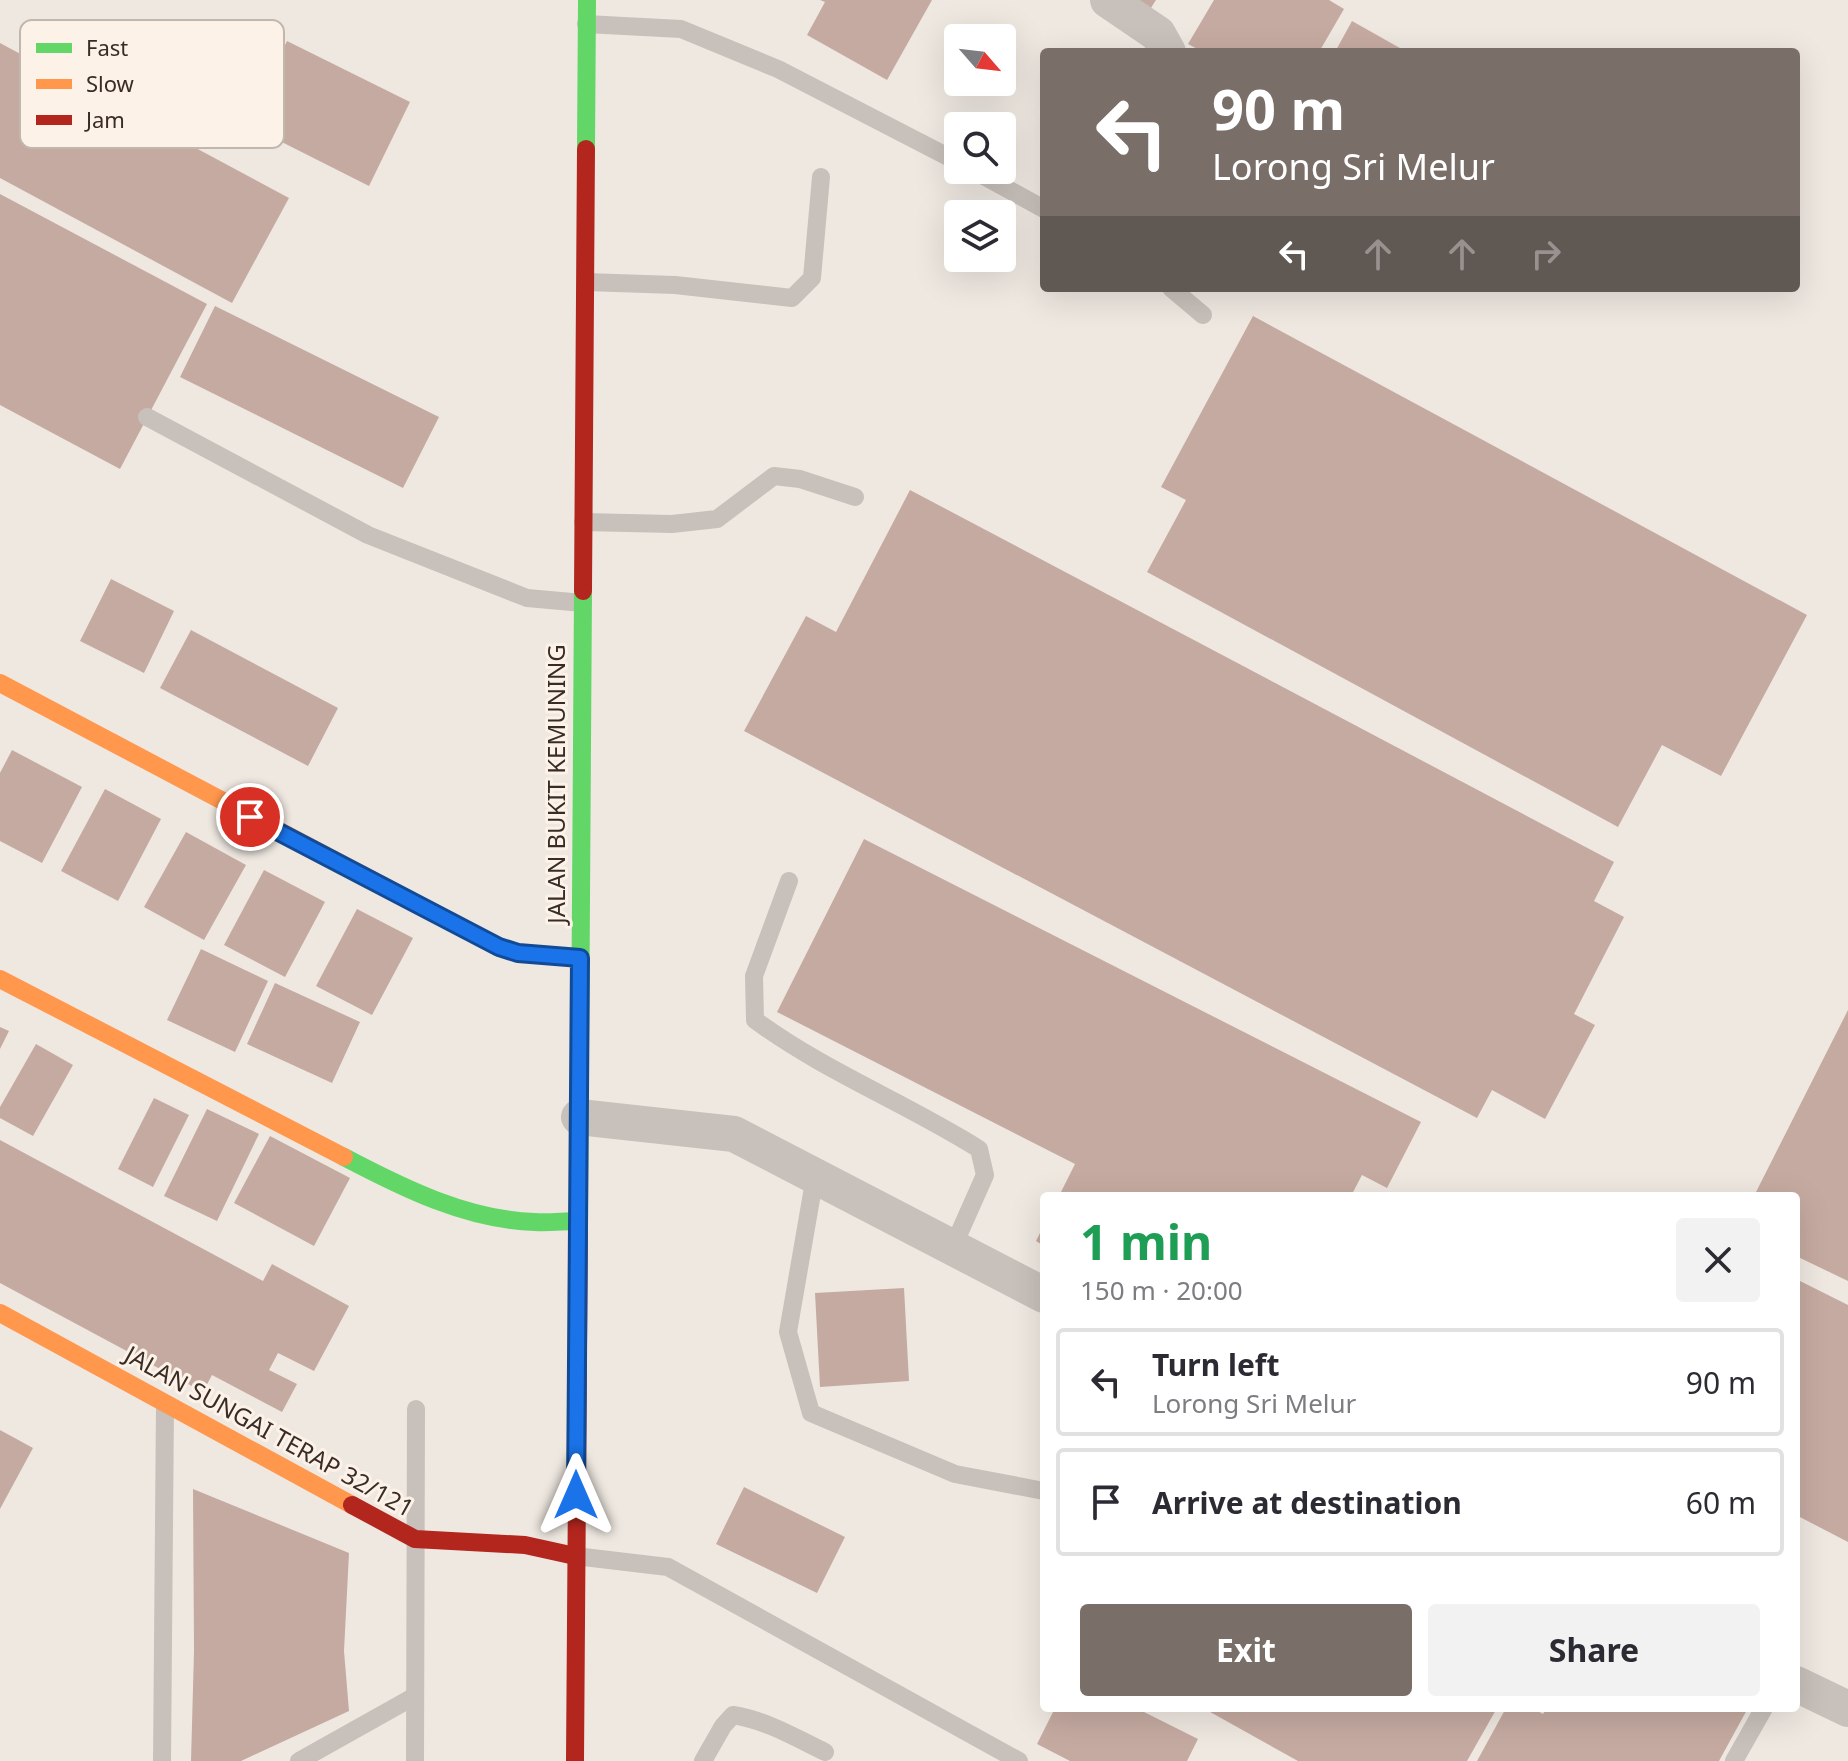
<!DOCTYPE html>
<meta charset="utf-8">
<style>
body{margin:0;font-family:"Noto Sans",sans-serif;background:#f2f2f3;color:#2b2b33;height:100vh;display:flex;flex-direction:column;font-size:30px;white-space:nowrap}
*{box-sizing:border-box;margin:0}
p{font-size:26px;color:#7c7c81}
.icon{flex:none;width:44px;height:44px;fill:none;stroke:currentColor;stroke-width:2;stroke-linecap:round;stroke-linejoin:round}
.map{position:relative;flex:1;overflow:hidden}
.side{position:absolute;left:1040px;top:1192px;width:760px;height:520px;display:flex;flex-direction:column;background:#fff;border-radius:8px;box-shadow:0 8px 32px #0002}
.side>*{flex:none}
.top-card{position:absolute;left:1040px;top:48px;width:760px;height:244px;border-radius:8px;box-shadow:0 8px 32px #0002;background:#796e68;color:#fff;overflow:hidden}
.needle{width:52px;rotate:118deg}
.fabs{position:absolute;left:944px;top:24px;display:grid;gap:16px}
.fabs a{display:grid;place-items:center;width:72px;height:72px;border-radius:8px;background:#fff;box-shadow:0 8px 32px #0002;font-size:40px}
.pin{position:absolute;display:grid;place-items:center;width:68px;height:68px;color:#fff;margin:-34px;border:4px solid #fff;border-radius:50%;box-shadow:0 2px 8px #0007}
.me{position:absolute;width:88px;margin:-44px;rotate:0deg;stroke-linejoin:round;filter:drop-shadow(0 0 6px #0008)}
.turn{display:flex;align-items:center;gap:28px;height:168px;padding:0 40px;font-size:36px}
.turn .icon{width:104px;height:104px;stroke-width:2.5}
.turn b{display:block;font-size:56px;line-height:68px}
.lanes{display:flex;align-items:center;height:76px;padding:0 40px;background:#0003;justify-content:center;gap:40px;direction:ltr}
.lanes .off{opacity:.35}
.round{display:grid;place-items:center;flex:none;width:84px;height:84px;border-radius:8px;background:#f2f2f3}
.overview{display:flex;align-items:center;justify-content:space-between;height:136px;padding:0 40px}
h1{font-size:48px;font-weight:700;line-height:60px;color:#1e9e55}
.action{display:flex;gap:16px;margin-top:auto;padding:16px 40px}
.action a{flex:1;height:92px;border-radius:8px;background:#796e68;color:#fff;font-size:32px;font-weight:700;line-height:92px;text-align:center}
.action a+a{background:#f2f2f3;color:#2b2b33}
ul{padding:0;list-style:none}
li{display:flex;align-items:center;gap:24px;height:108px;margin:0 16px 12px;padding:0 24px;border:4px solid #e1e1e2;border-radius:8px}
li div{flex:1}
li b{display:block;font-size:30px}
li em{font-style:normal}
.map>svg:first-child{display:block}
</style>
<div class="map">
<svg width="1848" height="1761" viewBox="0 0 1848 1761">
<rect width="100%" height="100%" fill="#efe8e1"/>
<!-- building -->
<g fill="#c5aaa1">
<path d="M820,0H932L887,80L807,35L825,2Z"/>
<path d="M1130,0H1156L1149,11Z"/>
<path d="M1214,0H1329L1344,9L1319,52H1203L1188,44Z"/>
<path d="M1352,21L1407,52H1335Z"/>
<path d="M287,41L410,102L369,186L246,124Z"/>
<path d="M0,43L289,198L232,303L0,178Z"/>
<path d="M0,194L207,304L120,469L0,405Z"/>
<path d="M215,306L439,417L403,488L180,377Z"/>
<path d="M1253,316L1807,615L1721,776L1662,745L1618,827L1147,572L1186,500L1161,487Z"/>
<path d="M910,490L1614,862L1594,901L1624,917L1574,1014L1595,1025L1545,1119L1492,1090L1477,1118L744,731L806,616L836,632Z"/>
<path d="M111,579L174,611L144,673L80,641Z"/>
<path d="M191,630L338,708L308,766L160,688Z"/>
<path d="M12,750L82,787L42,863L0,841V773Z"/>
<path d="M105,789L161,819L118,901L61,871Z"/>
<path d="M186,832L246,865L204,940L144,907Z"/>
<path d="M864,839L1421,1122L1387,1188L1362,1175L1351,1196H1059L1075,1164L777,1012Z"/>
<path d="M264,870L325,902L285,977L224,945Z"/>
<path d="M357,909L413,938L372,1015L316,986Z"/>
<path d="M201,949L268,981L235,1052L167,1020Z"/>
<path d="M275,983L360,1022L332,1083L247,1044Z"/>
<path d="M1848,1010V1281L1796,1256V1196H1754Z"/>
<path d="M0,1027L9,1031L0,1049Z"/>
<path d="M36,1044L73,1065L33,1136L0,1118V1107Z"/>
<path d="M154,1098L189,1115L153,1187L118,1169Z"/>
<path d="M207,1109L259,1134L217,1221L164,1196Z"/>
<path d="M270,1136L350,1178L314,1246L234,1203Z"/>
<path d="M0,1140L263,1281L272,1264L349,1306L314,1371L278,1353L269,1370L297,1384L282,1412L212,1375L203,1392L0,1283Z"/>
<path d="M1044,1225V1246L1036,1241Z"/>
<path d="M1796,1279L1848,1305V1542L1796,1515Z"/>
<path d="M904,1288L909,1381L820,1387L815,1293Z"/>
<path d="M0,1430L33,1448L0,1509Z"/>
<path d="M744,1487L845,1537L817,1593L716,1544Z"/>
<path d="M193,1489L349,1553L344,1651L349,1711L241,1761H191L194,1651Z"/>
<path d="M1055,1708H1136L1198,1739L1187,1761H1070L1037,1744Z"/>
<path d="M1203,1708H1497L1467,1761H1298Z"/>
<path d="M1506,1708H1532L1543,1714L1547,1708H1748L1719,1761H1477Z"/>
</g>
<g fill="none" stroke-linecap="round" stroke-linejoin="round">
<!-- lane -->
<g stroke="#c8c0ba" stroke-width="18">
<path d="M586,24L681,29L778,69L958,162"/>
<path d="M973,170L1044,209"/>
<path d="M586,282L675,285L792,298L812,278L821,177"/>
<path d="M1171,288L1203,315"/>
<path d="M147,417L368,535L527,598L583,603"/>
<path d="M583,522L672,524L717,519L774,476L800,479L855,497"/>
<path d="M789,881L754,976L755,1020C824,1071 906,1103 979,1149L985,1175L953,1247"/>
<path d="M815,1176L788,1332L811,1413L955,1474L1044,1491"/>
<path d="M575,1556L668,1567L1019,1761"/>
<path d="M162,1761L165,1405"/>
<path d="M299,1761L415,1696"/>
<path d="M415,1761L416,1409"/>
<path d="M703,1761L723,1726L733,1715C766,1720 796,1738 825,1752"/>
<path d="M1734,1761L1764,1708"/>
</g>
<!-- street -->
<g stroke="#c8c0ba" stroke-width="36">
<path d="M1108,0L1158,34L1168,52"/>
<path d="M579,1117L734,1134L1044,1295"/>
<path d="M1796,1684L1848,1709"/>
</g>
<!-- fast -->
<g stroke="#63d668" stroke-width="18">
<path d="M586,149L587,0"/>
<path d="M344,1157C403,1188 467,1220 535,1222C549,1223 564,1221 578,1221"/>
<path d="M579,1206L583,591"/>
</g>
<!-- slow -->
<g stroke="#ff974d" stroke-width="18">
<path d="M0,683L425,908"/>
<path d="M0,979L344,1157"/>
<path d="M0,1313L352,1505"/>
</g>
<!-- jam -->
<g stroke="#b3261e" stroke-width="18">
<path d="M583,591L586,149"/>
<path d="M425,908L499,947L518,953L580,958"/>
<path d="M352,1505L415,1539L525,1545L575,1556"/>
<path d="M575,1761L579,1206"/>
</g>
</g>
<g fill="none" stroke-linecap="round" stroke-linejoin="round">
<!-- route casing -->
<g stroke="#114b97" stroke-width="20">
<path id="route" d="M250,817L499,947L518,953L580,958L576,1495"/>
</g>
<!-- route -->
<use href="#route" stroke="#1a73e8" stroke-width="14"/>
</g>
<g text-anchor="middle" stroke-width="6" stroke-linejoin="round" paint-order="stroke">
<!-- street labels -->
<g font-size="24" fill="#392c27" stroke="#fcf2e8">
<text transform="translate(557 784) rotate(-90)" y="8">JALAN BUKIT KEMUNING</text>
<text transform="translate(269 1432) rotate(29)" y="8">JALAN SUNGAI TERAP 32/121</text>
</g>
</g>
<!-- legend -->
<rect x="20" y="20" width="264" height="128" rx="12" fill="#fcf2e8" stroke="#c2b7ae" stroke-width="2"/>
<rect x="36" y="43" width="36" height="10" fill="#63d668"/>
<rect x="36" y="79" width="36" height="10" fill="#ff974d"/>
<rect x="36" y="115" width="36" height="10" fill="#b3261e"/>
<g font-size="22" fill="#392c27">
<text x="86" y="56">Fast</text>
<text x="86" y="92">Slow</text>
<text x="86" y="128">Jam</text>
</g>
</svg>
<div class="fabs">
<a><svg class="needle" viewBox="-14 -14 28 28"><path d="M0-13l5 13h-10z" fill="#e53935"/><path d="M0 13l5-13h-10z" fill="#7c7c81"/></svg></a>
<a><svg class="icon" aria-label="search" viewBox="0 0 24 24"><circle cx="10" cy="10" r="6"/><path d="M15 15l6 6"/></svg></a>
<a><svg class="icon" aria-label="layers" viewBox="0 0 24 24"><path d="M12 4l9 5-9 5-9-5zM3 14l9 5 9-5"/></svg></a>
</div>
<div class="pin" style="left:250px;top:817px;background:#d93025"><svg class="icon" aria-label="arrive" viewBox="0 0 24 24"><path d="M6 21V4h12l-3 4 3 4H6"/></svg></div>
<svg class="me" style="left:576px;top:1495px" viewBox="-20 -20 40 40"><path d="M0-17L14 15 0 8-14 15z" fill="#1a73e8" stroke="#fff" stroke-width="4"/></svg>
<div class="top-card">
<div class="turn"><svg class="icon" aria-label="left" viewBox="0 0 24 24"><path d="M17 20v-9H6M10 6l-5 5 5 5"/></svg><div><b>90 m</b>Lorong Sri Melur</div></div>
<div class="lanes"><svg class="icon" aria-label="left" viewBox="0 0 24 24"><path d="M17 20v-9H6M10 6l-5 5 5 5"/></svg><svg class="icon off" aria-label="ahead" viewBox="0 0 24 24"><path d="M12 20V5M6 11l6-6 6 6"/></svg><svg class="icon off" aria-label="ahead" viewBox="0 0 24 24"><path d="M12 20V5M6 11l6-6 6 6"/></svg><svg class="icon off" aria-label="right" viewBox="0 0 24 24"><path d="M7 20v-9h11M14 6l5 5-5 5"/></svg></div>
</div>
<section class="side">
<div class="overview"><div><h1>1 min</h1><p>150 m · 20:00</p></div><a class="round"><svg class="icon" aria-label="close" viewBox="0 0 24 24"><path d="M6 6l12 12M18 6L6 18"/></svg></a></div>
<ul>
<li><svg class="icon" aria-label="left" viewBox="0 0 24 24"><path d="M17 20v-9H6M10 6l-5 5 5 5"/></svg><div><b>Turn left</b><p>Lorong Sri Melur</p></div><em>90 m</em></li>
<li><svg class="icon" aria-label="arrive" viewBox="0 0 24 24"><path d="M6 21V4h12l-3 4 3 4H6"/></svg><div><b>Arrive at destination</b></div><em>60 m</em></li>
</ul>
<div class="action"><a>Exit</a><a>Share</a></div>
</section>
</div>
